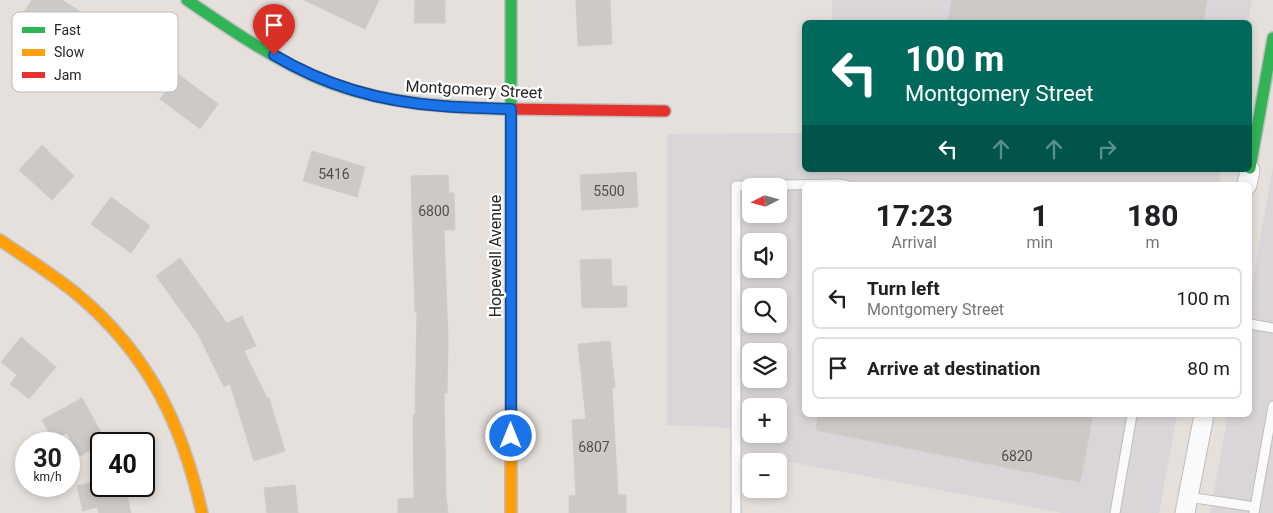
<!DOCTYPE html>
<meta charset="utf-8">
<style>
body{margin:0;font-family:Roboto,sans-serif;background:#f6f6f6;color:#202124;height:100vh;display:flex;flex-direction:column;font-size:19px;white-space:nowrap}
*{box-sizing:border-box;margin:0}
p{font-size:16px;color:#757577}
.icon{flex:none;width:28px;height:28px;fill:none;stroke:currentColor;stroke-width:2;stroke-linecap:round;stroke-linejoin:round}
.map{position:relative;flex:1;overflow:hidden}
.sheet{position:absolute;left:802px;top:182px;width:450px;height:235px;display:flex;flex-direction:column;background:#fff;border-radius:8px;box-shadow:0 2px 8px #0003}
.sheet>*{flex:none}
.banner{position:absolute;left:802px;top:20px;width:450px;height:152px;border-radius:8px;box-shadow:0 2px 8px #0003;background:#00695c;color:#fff;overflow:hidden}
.needle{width:32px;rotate:264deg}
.fabs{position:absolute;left:742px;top:178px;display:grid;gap:10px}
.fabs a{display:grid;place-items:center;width:45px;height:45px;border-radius:8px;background:#fff;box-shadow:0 2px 8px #0003;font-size:25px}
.speed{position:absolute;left:15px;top:432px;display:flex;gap:10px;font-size:25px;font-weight:700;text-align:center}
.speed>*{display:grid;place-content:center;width:65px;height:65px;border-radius:50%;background:#fff;box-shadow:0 2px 8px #0003;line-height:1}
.speed small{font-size:12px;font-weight:400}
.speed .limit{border:2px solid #111;border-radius:8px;background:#fff;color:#111}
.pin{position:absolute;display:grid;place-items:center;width:42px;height:42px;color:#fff;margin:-51px -21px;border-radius:50% 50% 50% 0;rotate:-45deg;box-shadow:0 0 5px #0007}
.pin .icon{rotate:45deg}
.me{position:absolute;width:55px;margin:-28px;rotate:0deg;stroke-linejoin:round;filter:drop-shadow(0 0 4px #0008)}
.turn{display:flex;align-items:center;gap:18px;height:105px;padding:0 20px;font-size:22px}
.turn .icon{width:65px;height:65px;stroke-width:2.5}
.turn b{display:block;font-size:35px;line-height:42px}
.lanes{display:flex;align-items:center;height:48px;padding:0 20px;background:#0003;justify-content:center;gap:25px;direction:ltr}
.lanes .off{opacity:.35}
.eta{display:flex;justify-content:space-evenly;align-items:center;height:85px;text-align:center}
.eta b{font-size:30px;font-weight:700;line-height:35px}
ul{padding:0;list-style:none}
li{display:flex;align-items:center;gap:15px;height:62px;margin:0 10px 8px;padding:0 10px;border:2px solid #e0e0e0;border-radius:8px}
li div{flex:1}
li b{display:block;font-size:19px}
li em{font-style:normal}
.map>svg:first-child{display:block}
</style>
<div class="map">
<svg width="1273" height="513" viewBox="0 0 1273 513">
<rect width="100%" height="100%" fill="#e5e0dc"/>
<!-- industrial -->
<g fill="#d9d5d8" fill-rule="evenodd">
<path d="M832,0H1252L1248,22H832Z"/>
<path d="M805,133V170H1221L1219,185H805V415H1177L1159,513H1063L737,452L735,428L667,425V134ZM751,186H779V214H751ZM751,241H779V269H751ZM751,296H779V324H751ZM751,351H779V379H751ZM751,406H779V434H751Z"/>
<path d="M1273,168V513H1210L1228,415H1250V295Z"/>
</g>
<!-- building -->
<g fill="#ccc9c6" stroke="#d0ccc9">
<path d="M32,0H62L81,12L59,49L36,35L43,24L24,12Z"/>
<path d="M304,0H379L365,29Z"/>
<path d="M415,0H445V23H414Z"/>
<path d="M576,0H610L612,44L578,46Z"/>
<path d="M952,0H1207L1203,22H948Z"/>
<path d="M178,74L218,104L200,129L160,99Z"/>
<path d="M42,145L74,176L52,200L19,170Z"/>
<path d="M312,151L365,167L357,197L303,181Z"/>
<path d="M636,172L638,207L582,210L580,175Z"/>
<path d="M448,175L449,193H454L455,230H444L448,338L447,393H444L446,496L448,513H398V499L414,498L413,415H415L417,312H415L411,176Z"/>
<path d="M111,197L150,226L131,253L91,224Z"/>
<path d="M180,258L227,323L242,316L256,346L244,351L267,398H269L285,451L254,461L230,384L224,387L198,334L156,276Z"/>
<path d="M611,259L612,286H627V307L582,308L580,260Z"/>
<path d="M21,337L56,367L29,399L10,384L17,375L1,362Z"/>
<path d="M610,341L615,388H612L618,495H626V513H569V496L576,495L572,420L586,419L578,344Z"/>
<path d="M82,398L106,441L80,456L67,433L53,440L42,420Z"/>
<path d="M818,415H1093L1080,482L816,430Z"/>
<path d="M101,480V486H125L131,513H99L97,507L83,511L77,486Z"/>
<path d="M295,485L298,513H267L264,488Z"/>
</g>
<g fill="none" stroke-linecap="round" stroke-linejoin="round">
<!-- lane casing -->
<g stroke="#bfbdbe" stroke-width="11">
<g id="lane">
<path d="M1250,324L1273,328"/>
<path d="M1188,497L1255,507"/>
<path d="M736,513V186L838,184L846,185"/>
<path d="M1115,513L1132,415"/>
<path d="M1254,513L1273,406"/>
</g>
</g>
<!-- street casing -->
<g stroke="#bfbdbe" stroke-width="21">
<g id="street">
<path d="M1247,185L1250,170"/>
<path d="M1185,513L1204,415"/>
</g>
</g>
<!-- fast casing -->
<g stroke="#bfbdbe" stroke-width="14">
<g id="fast">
<path d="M187,0C227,27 267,55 311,75C372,103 440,107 505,109"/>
<path d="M511,0V139"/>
<path d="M1250,168L1273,38"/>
</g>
</g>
<!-- slow casing -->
<g stroke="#bfbdbe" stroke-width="14">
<g id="slow">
<path d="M511,139V513"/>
<path d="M0,240C26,258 54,275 78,295C149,355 182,424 202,513"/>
</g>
</g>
<!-- jam casing -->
<g stroke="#bfbdbe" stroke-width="14">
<path id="jam" d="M505,109L665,111"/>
</g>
<!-- lane -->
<use href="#lane" stroke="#fbfafa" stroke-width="9"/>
<!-- street -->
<use href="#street" stroke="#fbfafa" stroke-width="19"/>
<!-- fast -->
<use href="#fast" stroke="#30b455" stroke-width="11"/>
<!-- slow -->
<use href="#slow" stroke="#ff9f0a" stroke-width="11"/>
<!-- jam -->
<use href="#jam" stroke="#e5322d" stroke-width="11"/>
</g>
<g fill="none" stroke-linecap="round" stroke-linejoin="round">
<!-- route casing -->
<g stroke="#114b97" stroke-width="12">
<path id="route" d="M274,55C324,85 383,102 442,106C465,108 488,108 511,109V436"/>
</g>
<!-- route -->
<use href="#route" stroke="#1a73e8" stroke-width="9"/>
</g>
<g text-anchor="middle" stroke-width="4.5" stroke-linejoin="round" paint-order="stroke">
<!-- number labels -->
<g font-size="14" fill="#515050">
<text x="334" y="179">5416</text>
<text x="609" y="196">5500</text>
<text x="434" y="216">6800</text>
<text x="594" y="452">6807</text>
<text x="1017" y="461">6820</text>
</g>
<!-- street labels -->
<g font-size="16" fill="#272727" stroke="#fff">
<text transform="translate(474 89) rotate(3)" y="6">Montgomery Street</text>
<text transform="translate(495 256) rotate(-90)" y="6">Hopewell Avenue</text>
</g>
</g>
<!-- legend -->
<rect x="12" y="12" width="166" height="80" rx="8" fill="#fff" stroke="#bebebe" stroke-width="1"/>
<rect x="22" y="27" width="23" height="6" fill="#30b455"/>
<rect x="22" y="49" width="23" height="7" fill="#ff9f0a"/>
<rect x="22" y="72" width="23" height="6" fill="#e5322d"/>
<g font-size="14" fill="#272727">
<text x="54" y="35">Fast</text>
<text x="54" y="57">Slow</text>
<text x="54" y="80">Jam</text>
</g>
</svg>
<div class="fabs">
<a><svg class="needle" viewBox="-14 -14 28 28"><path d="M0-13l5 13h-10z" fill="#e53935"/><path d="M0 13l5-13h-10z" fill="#757577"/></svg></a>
<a><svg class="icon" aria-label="sound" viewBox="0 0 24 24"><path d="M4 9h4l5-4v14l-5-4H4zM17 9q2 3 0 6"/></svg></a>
<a><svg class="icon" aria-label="search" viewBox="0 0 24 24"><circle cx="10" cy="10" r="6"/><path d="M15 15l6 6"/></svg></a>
<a><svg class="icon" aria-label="layers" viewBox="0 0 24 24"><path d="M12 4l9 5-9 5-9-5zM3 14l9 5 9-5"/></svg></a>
<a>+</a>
<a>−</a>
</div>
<div class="speed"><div>30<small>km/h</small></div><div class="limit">40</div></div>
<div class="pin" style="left:274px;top:55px;background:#d93025"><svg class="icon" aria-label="arrive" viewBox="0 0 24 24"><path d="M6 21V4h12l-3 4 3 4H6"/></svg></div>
<svg class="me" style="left:511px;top:436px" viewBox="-20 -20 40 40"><circle r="17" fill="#1a73e8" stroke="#fff" stroke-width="3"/><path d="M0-11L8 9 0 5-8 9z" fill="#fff"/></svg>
<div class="banner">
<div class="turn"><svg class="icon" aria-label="left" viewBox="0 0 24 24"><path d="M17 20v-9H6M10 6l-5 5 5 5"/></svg><div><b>100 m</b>Montgomery Street</div></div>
<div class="lanes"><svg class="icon" aria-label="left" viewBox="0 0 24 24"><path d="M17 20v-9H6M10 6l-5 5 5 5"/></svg><svg class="icon off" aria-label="ahead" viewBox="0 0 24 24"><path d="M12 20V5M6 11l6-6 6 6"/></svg><svg class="icon off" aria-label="ahead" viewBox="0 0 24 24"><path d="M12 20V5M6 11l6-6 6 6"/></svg><svg class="icon off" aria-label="right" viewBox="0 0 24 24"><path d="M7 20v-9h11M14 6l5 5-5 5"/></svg></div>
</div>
<section class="sheet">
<div class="eta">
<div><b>17:23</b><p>Arrival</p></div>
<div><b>1</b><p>min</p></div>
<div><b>180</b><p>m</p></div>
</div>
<ul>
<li><svg class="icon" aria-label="left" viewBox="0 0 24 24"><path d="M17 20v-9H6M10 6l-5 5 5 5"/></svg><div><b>Turn left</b><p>Montgomery Street</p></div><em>100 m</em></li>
<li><svg class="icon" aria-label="arrive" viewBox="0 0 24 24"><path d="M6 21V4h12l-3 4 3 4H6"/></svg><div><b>Arrive at destination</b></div><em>80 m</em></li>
</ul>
</section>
</div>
